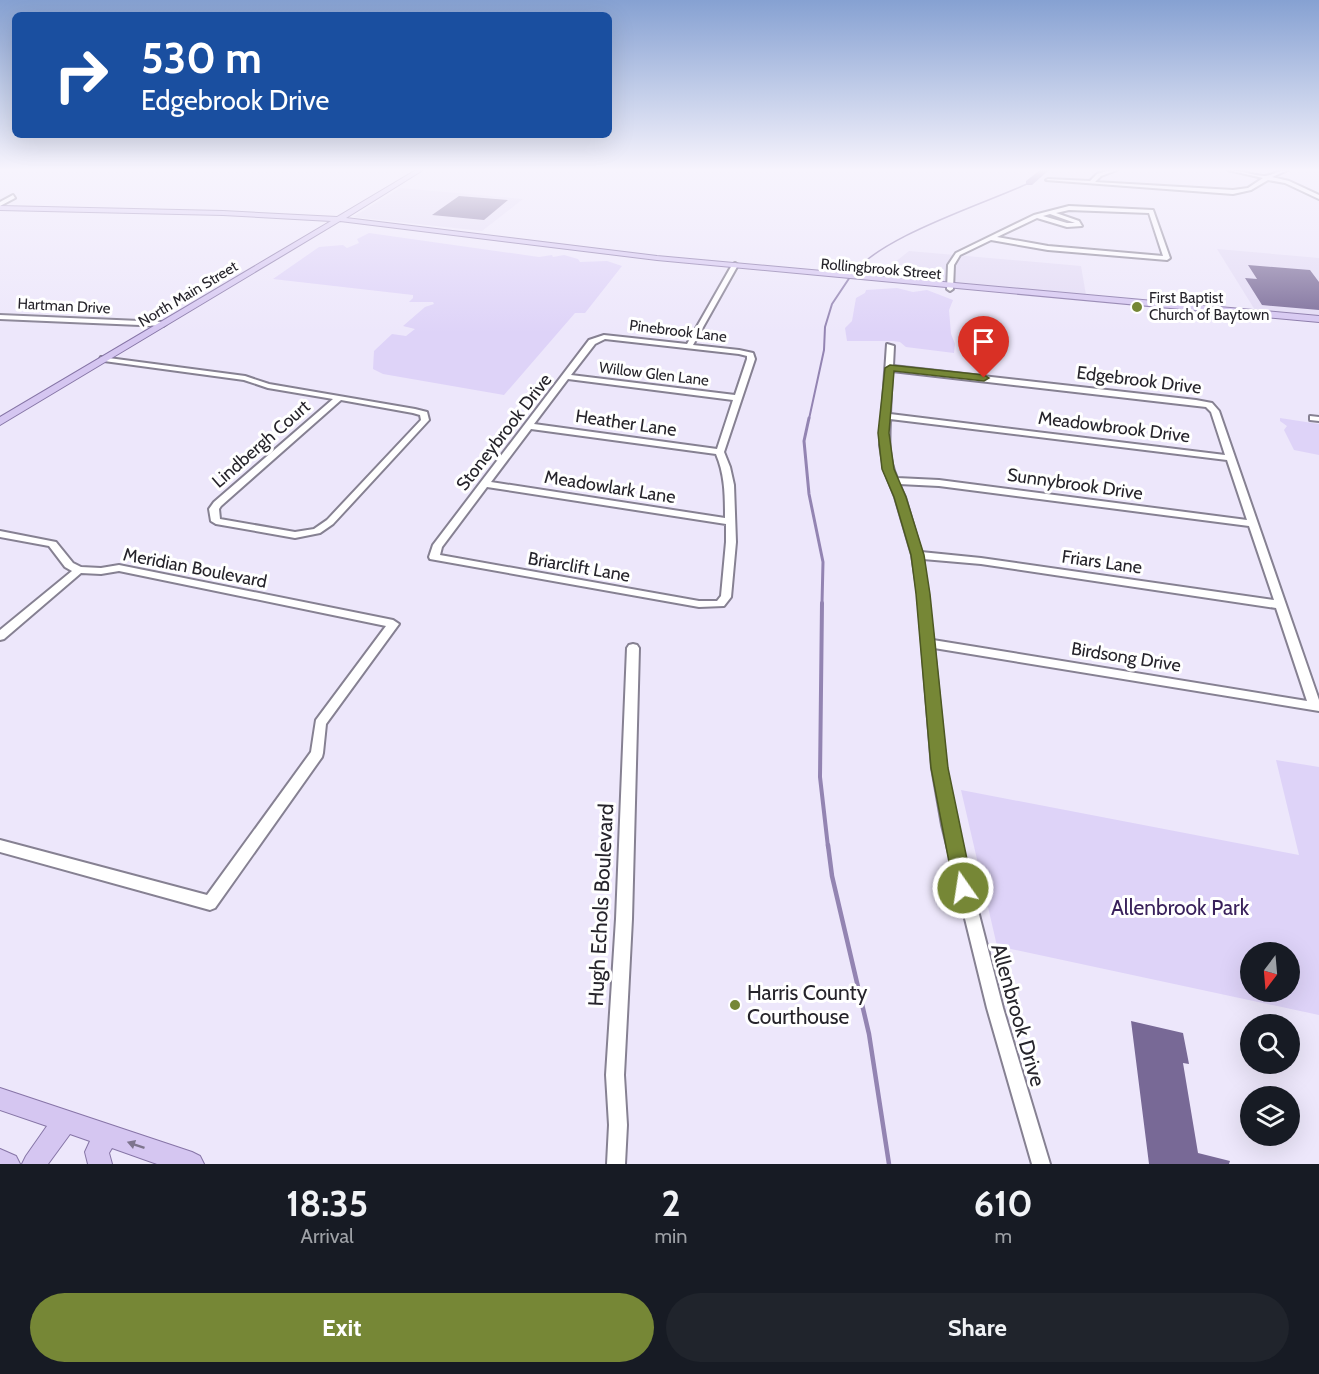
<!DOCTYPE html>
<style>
body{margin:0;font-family:Cabin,sans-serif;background:#20242c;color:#f1f3f6;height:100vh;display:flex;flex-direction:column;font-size:22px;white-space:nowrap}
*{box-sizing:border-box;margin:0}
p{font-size:20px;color:#9ea1a6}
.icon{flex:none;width:33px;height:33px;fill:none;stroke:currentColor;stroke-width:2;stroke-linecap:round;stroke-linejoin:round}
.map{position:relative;height:1164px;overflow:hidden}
.drawer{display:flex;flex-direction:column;background:#171b24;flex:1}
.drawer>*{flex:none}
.hud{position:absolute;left:12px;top:12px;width:600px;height:126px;border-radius:9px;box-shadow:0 6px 24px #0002;background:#1a4fa0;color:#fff;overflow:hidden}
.needle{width:39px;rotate:196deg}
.fabs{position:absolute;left:1240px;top:942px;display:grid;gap:12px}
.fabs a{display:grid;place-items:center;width:60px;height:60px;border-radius:50%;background:#171b24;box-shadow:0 6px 24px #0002;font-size:30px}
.pin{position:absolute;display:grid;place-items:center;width:51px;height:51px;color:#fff;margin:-62px -26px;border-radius:50% 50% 50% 0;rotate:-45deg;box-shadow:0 0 6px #0007}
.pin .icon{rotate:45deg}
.me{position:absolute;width:66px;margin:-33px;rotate:347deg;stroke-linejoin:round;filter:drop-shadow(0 0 4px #0008)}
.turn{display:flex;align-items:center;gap:21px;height:126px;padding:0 30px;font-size:27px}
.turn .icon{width:78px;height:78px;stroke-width:2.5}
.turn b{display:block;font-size:42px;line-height:51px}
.eta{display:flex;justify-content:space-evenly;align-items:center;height:102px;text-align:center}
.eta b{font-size:36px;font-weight:800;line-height:42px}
.cta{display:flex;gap:12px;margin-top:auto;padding:12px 30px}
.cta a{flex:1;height:69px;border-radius:36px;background:#768736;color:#fff;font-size:24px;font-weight:800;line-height:69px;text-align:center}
.cta a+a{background:#20242c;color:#f1f3f6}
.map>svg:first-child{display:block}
</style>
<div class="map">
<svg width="1319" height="1164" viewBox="0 0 1319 1164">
<rect width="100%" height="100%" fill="#ede7fb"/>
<!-- built -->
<g fill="#e3dbf5">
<path d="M400,188L523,199L482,231L353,217Z"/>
<path d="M1217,249L1319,258V316L1255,310Z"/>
<path d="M909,251L1081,266L1086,295L879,275Z"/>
</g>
<!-- green -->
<g fill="#ded3f8" fill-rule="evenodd">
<path d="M369,233L539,257L552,255L553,257L564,255L578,259L580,262L607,261L622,266L585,313H575L504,395L383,374L373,369L374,351L392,334L406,336L415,329L403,326L425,307L434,304L433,302H409L413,298V295L273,279L319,247L343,245L347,248L359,243L357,239Z"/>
<path d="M897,288L913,292L927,290L953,300L949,310L951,334L955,344L954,353L906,347L900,342L893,341H847L845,328L852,321L856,298L865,293L866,290Z"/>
<path d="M1280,418L1319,424V455L1294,450L1284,430L1287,426L1280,421Z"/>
<path d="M1276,760L1319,767V1015L997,946L961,790L1299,855ZM1290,952V992H1251V952Z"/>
</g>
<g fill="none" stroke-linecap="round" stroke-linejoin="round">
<!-- stream-far4 -->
<path stroke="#9384b2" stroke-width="1.5" d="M849,278C877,237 982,205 1029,183"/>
<!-- stream-far3 -->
<path stroke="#9384b2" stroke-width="2" d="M809,419L824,350L825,327L832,304L850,277"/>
<!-- stream-far2 -->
<path stroke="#9384b2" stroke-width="3" d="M809,418L804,441L809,494L823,562L822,604"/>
<!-- stream-far1 -->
<path stroke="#9384b2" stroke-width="4" d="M822,603L820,777L828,847"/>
<!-- stream -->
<path stroke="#9384b2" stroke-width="4.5" d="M828,845L832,876L869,1034L889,1164"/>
<!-- river -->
<path fill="#9384b2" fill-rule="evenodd" d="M1040,170H1049L1032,185H1026V181Z"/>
</g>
<!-- building -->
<g fill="#786996">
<path d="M459,196L508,200L484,220L432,215Z"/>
<path d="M1248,265L1310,270L1319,282V310L1262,305L1245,278L1257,279Z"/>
<path d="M1131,1021L1183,1033L1189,1064L1183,1063L1198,1153L1230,1161L1229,1164H1149Z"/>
</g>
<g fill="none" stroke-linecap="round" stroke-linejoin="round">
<!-- minor casing -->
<g stroke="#868192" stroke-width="4">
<g id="minor">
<path d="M1110,170H1117L1101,176L1095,182L1233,190L1248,188L1263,178L1228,170C1240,170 1251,175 1264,176C1271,176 1279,170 1288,170L1272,177L1289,181L1319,195V199L1285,183L1268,180L1251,190L1233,194L1046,180L1048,179L1090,181L1097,174Z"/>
<path d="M13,195L15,198L0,206V202Z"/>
<path d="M1069,206L1153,210L1170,258L1167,260L1048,250L991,240L960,255L954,265L953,289L950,291L947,289L948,265L956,253L1034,215ZM1069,210L1149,213L1163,256L1048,246L997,237L1037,218L1067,227L1082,226L1079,221L1056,213ZM1050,214L1075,223H1067L1043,216Z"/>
<path d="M735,263L738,265L693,345L739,350L753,353L755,359L724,452L730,467L734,485L736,542L731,597L724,606L699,607L430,559L429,557L433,545L589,340L604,335L687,344L732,265ZM605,339L739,354L747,356V359L735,395L571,375L595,344ZM568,379L733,400L717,449L534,424ZM531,429L716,454C725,475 725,496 725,518L491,482ZM487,487L726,524V542L721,596L717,601H699L440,555L442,547Z"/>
<path d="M0,315L163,322L166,324L163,326L0,319Z"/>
<path d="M887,344L894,346L893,366L1196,400L1212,403L1219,411L1319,700V711L934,648L946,768L956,825L1003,1008L1050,1164H1032L987,1008L942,825L932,768L918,594L912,555L895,497L884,469L880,445ZM892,371L1206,407L1211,412L1225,455L890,414ZM890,419L1227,460L1247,520L939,480L897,478C888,459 889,440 890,419ZM899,484L939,486L1249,526L1274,600L981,558L921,552L905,497ZM923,559L981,564L1276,608L1307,701L933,640Z"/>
<path d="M101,357L245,376L269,384L415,409L427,412L429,420L333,524L320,533L295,538L216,524L211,521L209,509L214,502L333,399L268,388L244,380L104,361L100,359ZM341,400L413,413L420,415L421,420L327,520L314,529L295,532L220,519L219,509L221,506Z"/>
<path d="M1310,416L1319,417V421L1310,420Z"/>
<path d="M0,531L56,542L73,563L81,567L101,568L119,565L393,620L399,624L326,724L323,753L322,757L215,908L210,910L0,852V840L207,895L311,752L316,720L386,626L119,571L101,574L81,573L4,639L0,640V630L72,571L65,567L49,546L0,537Z"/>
<path d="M633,644L637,645L639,648L632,919L624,1075L627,1125L625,1164H607L609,1125L606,1075L616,919L627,648L629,645Z"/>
</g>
</g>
<!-- major casing -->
<g stroke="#8675a6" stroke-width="2">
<g id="major">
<path d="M416,170H423L346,218L657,256L1319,316V322L657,260L340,221L0,425V417L331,221L223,215L0,210V206L223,211L337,217Z"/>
<path d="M0,1088L192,1152L200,1156L204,1164H157L112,1148L109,1153L112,1164H88L85,1152L90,1141L70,1134L48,1164H22L26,1156L47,1126L0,1110Z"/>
<path d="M0,1149L16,1156L20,1164H0Z"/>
</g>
</g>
<!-- minor -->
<use href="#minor" fill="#fff" fill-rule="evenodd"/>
<!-- major -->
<use href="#major" fill="#d5c6f1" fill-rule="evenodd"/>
</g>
<!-- one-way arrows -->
<defs><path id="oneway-solid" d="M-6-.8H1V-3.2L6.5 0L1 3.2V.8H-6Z" transform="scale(1.5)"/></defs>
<use fill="#7e758e" href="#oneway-solid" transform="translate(136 1145) rotate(-161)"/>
<!-- sky -->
<linearGradient id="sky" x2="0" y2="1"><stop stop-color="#86a1d2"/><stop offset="0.51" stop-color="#f7f4fd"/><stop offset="1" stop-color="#f7f4fd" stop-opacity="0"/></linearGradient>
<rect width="1319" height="333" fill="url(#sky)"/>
<!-- route -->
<path fill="#768736" stroke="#4d5823" stroke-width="1.5" d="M890,365L984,375L989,378L984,381L894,371L889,433L894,469L906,497L924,555L930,594L948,768L973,888L970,894L963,896L957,894L954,888L931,768L916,594L911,555L894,497L882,469L878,433L885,368Z"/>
<!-- markers -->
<g fill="#768736" stroke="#fff" stroke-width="2">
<circle cx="1137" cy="307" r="6"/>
<circle cx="735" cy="1005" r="6"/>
</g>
<g text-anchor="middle" stroke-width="6" stroke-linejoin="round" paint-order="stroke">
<!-- far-street labels -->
<g font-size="15" fill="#26242b" stroke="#fff">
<text transform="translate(881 269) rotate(5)" y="5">Rollingbrook Street</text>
<text transform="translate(188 294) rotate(-31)" y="5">North Main Street</text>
<text transform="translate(64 306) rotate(3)" y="5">Hartman Drive</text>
<text transform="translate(678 331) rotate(7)" y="5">Pinebrook Lane</text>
<text transform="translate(654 374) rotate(7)" y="5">Willow Glen Lane</text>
</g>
<!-- far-poi labels -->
<g font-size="15" fill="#26242b" stroke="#fff" text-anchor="start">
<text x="1149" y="303">First Baptist<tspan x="1149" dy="17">Church of Baytown</tspan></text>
</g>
<!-- street labels -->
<g font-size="18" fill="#26242b" stroke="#fff">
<text transform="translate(1139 380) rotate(7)" y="6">Edgebrook Drive</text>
<text transform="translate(626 423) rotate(8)" y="6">Heather Lane</text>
<text transform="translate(1114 427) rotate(7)" y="6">Meadowbrook Drive</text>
<text transform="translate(504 432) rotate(-52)" y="6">Stoneybrook Drive</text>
<text transform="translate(261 444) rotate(-41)" y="6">Lindbergh Court</text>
<text transform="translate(1075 484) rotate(8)" y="6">Sunnybrook Drive</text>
<text transform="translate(610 487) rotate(9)" y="6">Meadowlark Lane</text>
<text transform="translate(1102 562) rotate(8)" y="6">Friars Lane</text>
<text transform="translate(579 567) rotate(10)" y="6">Briarclift Lane</text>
<text transform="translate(195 568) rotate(11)" y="6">Meridian Boulevard</text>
<text transform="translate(1126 657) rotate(9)" y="6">Birdsong Drive</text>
</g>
<!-- near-street labels -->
<g font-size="21" fill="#26242b" stroke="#fff">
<text transform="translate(601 905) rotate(-87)" y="7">Hugh Echols Boulevard</text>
<text transform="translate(1018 1015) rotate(74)" y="7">Allenbrook Drive</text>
</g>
<!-- near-park labels -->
<g font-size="21" fill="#39215b" stroke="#fff">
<text x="1180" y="915">Allenbrook Park</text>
</g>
<!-- near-poi labels -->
<g font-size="21" fill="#26242b" stroke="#fff" text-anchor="start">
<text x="747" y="1000">Harris County<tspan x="747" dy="24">Courthouse</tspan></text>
</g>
</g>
</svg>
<div class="fabs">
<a><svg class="needle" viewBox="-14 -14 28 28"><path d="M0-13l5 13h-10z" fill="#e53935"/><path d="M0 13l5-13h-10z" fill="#9ea1a6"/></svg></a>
<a><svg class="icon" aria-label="search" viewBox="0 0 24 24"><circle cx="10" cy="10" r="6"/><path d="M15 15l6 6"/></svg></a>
<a><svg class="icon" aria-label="layers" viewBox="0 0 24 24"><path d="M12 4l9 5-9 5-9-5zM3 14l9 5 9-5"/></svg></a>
</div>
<div class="pin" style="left:984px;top:378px;background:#d93025"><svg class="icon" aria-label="arrive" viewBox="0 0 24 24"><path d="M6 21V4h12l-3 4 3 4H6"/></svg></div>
<svg class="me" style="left:963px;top:888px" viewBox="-20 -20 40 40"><circle r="17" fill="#768736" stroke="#fff" stroke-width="3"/><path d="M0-11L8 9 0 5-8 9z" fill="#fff"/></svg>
<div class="hud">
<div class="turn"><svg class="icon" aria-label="right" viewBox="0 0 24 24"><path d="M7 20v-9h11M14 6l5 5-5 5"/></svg><div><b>530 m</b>Edgebrook Drive</div></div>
</div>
</div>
<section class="drawer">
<div class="eta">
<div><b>18:35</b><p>Arrival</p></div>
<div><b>2</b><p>min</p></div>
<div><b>610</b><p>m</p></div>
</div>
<div class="cta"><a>Exit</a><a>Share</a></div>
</section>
